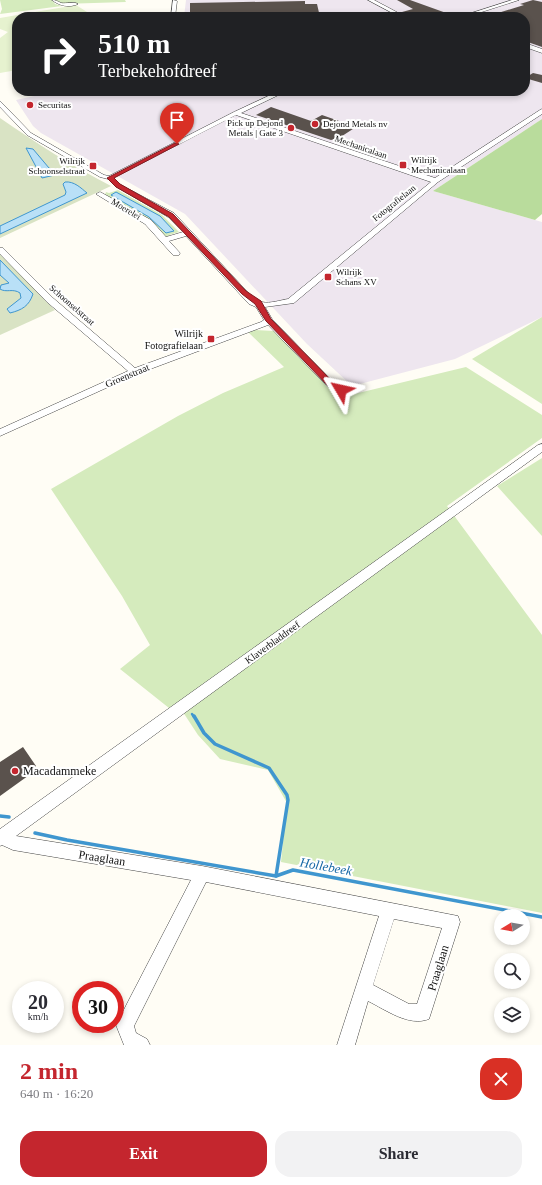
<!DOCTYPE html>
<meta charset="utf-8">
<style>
body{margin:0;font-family:Georgia,serif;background:#f2f2f3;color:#2b2b33;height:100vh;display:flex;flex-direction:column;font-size:15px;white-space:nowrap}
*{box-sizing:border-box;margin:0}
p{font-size:13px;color:#7c7c81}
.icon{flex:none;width:22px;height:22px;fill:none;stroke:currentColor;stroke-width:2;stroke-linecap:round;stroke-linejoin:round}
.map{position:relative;height:1045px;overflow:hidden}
.sheet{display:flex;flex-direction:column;background:#fff;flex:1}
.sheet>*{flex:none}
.top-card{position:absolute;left:12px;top:12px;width:518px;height:84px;border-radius:16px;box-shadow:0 2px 6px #0003;background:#202124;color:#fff;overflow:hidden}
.needle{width:26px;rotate:259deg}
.buttons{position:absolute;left:494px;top:909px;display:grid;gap:8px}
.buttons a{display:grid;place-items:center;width:36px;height:36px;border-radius:50%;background:#fff;box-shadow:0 2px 6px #0003;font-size:20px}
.speed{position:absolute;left:12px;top:981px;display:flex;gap:8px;font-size:20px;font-weight:700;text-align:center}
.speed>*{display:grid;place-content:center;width:52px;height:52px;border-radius:50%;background:#fff;box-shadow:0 2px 6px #0003;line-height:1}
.speed small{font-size:10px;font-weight:400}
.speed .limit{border:6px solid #d22;background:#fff;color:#111}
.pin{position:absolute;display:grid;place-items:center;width:34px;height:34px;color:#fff;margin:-41px -17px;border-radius:50% 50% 50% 0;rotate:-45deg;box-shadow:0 0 4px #0007}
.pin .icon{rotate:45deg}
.me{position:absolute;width:44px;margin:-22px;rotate:306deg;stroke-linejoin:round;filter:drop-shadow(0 0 3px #0008)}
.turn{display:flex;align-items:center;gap:14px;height:84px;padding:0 20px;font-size:18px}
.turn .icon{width:52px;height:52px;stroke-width:2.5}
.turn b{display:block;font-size:28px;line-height:34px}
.round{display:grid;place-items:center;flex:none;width:42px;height:42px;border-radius:16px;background:#f2f2f3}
.head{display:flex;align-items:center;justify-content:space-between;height:68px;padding:0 20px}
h1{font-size:24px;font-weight:700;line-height:30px;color:#c4262e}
.button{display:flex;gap:8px;margin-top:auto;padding:8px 20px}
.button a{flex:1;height:46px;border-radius:16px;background:#c4262e;color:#fff;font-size:16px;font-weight:700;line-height:46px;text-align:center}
.button a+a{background:#f2f2f3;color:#2b2b33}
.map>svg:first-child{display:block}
</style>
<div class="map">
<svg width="542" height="1045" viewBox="0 0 542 1045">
<rect width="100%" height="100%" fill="#fffdf5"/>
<!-- industrial -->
<path fill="#eee6ef" d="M186,0H542V119L433,191L542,222V317L455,359L352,386L307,344L185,214L41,133L33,126L16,100L57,91H525V17H184Z"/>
<!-- green -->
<g fill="#d5ebbd">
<path d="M0,0H52L55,4L62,6L0,14L2,9Z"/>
<path d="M55,0H125L126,2L62,4Z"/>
<path d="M118,190L162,215L179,232L169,235L170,237L164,236L105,195L106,192L109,193Z"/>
<path d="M542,317V404L472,359Z"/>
<path d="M255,330L274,331L331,390L343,387L350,395L466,367L542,415V438L447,506L542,635V913L281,862L287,803L268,770L220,759L198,735L177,703L169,708L120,669L150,645L122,596L51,489L178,416L223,393L284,367L248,332Z"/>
<path d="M542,458V536L497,486Z"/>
</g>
<!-- forest -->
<path fill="#b9dc9c" d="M542,119V214L535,220L433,191Z"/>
<!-- cemetery -->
<g fill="#d9e3c4">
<path d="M0,118C36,143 72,166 111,186L0,238Z"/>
<path d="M0,254L55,310L0,335Z"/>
</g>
<!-- pitch -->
<path fill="#e6f2cf" d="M76,5L95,17H17V70L0,73V38L8,32L0,29V18Z"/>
<!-- water -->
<g fill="#b9e0f7" stroke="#3f96cf">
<path d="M26,148L33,149L49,168L59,174L42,178Z"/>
<path d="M65,182C74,181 81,188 87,193L0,234V226L65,195L66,192L63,184Z"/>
<path d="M116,192L160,216L174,231L166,233L149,217L111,195Z"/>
<path d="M0,260L33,294C29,306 22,310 10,313L7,309L21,298L20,293C13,288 6,293 0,289L1,285L9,283L0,275Z"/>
</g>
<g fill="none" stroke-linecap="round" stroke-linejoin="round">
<!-- stream-far1 -->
<path stroke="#3f96cf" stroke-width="2.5" d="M192,714L194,717"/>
<!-- stream -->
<g stroke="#3f96cf" stroke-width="3.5">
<path d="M194,716L204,733L215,744L269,768L287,795L288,800L276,876"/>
<path d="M0,816L9,817"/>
<path d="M35,833L67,840L276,876L293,870L542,917"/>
</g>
</g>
<!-- building -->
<g fill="#5a524d">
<path d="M397,0H410L449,14L437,17H415L402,12L413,9Z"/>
<path d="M533,0L542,2V47L525,41V17H509L498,13L524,5L520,4Z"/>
<path d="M305,1V4H317L320,17H190V3Z"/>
<path d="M533,73L542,75V83L525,78Z"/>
<path d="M271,107L311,121L322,115L356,127L339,138L331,140L256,115Z"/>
<path d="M23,747L36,766L30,770L32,773L0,796V762Z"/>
</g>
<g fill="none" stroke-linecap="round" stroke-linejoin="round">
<!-- minor casing -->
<g stroke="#444" stroke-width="1">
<g id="minor">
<path d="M52,0C56,0 57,1 61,3C67,4 73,1 78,4C70,8 59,6 52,0Z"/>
<path d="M173,0L177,1L175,17H171Z"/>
<path d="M368,0H374L406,17H400Z"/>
<path d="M512,0H519L466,17H459Z"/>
<path d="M525,43L542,49V53L525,47Z"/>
<path d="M279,91H287L241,113L435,178L540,110L542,109V114L438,182L294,303L265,307L272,319L333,382L338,386L352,389L354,391L352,393C344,395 333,391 327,386L268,325L137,374L0,436V429L128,371L47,302L0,254V248H3L53,298L135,368L261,322L264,320L256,307L249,304L186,236L169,241L180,253L179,255H173L145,224L96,194L100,192L102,193L151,220L166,237L183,232L168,217L115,186L108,179L100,177L27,135L0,107V101L31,133L104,175L109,176L234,112ZM236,115L431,182L288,299C281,300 270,304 262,302C259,301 258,299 254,299L174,213L119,184L114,178Z"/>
<path d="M542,444V452L16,836L202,866L458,916L460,922L429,1019C409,1027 386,1010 368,1001L355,1045H337L379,916L206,882L134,1026L136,1033L147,1039L150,1045H124L116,1025L191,880L13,850L2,845L0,846V829L538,445ZM394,919L442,928L417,1004H409L373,985Z"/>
</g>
</g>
<!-- minor -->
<use href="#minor" fill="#fff" fill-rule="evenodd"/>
</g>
<!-- route -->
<path fill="#c4262e" stroke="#7f191e" d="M175,143L179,144L114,178L120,184L173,214L246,291L261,301L271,319L333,382L337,386L343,388V392C337,394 332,389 327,385L266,321L255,304L242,294L169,217L116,187L107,178Z"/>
<!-- markers -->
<g fill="#c4262e" stroke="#fff" stroke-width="1.5">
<circle cx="30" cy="105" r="4"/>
<circle cx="315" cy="124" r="4"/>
<circle cx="291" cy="128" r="4"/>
<rect x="399" y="161" width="8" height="8" rx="2"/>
<rect x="89" y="162" width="8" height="8" rx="2"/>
<rect x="324" y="273" width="8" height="8" rx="2"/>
<rect x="207" y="335" width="8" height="8" rx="2"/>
<circle cx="15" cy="771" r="4"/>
</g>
<g text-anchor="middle" stroke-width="4" stroke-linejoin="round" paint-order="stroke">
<!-- far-poi labels -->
<g font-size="9" fill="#111" stroke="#fff" text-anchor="start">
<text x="38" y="108">Securitas</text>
<text x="283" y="126" text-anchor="end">Pick up Dejond<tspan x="283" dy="10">Metals | Gate 3</tspan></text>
<text x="323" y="127">Dejond Metals nv</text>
<text x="411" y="163">Wilrijk<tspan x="411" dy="10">Mechanicalaan</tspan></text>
<text x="85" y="164" text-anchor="end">Wilrijk<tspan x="85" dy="10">Schoonselstraat</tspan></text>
<text x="336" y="275">Wilrijk<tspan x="336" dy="10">Schans XV</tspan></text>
</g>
<!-- far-street labels -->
<g font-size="9" fill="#111" stroke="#fff">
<text transform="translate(361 147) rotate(19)" y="3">Mechanicalaan</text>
<text transform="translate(394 203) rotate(-39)" y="3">Fotografielaan</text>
<text transform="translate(126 209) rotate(31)" y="3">Moerelei</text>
<text transform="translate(72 305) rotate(41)" y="3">Schoonselstraat</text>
</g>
<!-- poi labels -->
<g font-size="10" fill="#111" stroke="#fff" text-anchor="end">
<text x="203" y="337">Wilrijk<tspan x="203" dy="12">Fotografielaan</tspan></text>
</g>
<!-- street labels -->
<g font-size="10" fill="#111" stroke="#fff">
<text transform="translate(127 375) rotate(-23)" y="4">Groenstraat</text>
<text transform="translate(272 642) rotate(-36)" y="4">Klaverbladdreef</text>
</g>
<!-- near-poi labels -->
<g font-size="12" fill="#111" stroke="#fff" text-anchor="start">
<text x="23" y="775">Macadammeke</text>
</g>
<!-- near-street labels -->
<g font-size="12" fill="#111" stroke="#fff">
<text transform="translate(102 858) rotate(9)" y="4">Praaglaan</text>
<text transform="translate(438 968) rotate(-73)" y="4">Praaglaan</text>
</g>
<!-- near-water labels -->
<g font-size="13" font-style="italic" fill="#1768a6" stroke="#fff">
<text transform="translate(326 866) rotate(10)" y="5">Hollebeek</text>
</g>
</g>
</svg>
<div class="buttons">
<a><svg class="needle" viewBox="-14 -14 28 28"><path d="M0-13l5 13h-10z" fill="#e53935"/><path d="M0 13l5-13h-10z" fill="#7c7c81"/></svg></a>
<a><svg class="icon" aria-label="search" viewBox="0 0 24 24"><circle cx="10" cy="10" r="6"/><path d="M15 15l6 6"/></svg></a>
<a><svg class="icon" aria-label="layers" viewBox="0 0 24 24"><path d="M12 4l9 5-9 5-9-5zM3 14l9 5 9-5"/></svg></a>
</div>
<div class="speed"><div>20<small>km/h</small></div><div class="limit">30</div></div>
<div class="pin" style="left:177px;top:144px;background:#d93025"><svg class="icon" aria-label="arrive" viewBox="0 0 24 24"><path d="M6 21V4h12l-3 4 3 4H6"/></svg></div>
<svg class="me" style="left:341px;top:390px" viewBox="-20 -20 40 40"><path d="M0-17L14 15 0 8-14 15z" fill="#c4262e" stroke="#fff" stroke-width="4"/></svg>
<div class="top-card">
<div class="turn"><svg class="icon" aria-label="right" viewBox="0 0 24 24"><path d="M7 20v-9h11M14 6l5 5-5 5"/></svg><div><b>510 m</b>Terbekehofdreef</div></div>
</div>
</div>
<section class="sheet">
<div class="head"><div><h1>2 min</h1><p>640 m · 16:20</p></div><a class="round" style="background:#d93025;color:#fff"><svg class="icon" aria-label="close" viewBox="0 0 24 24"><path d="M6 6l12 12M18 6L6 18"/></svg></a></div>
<div class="button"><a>Exit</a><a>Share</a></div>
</section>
